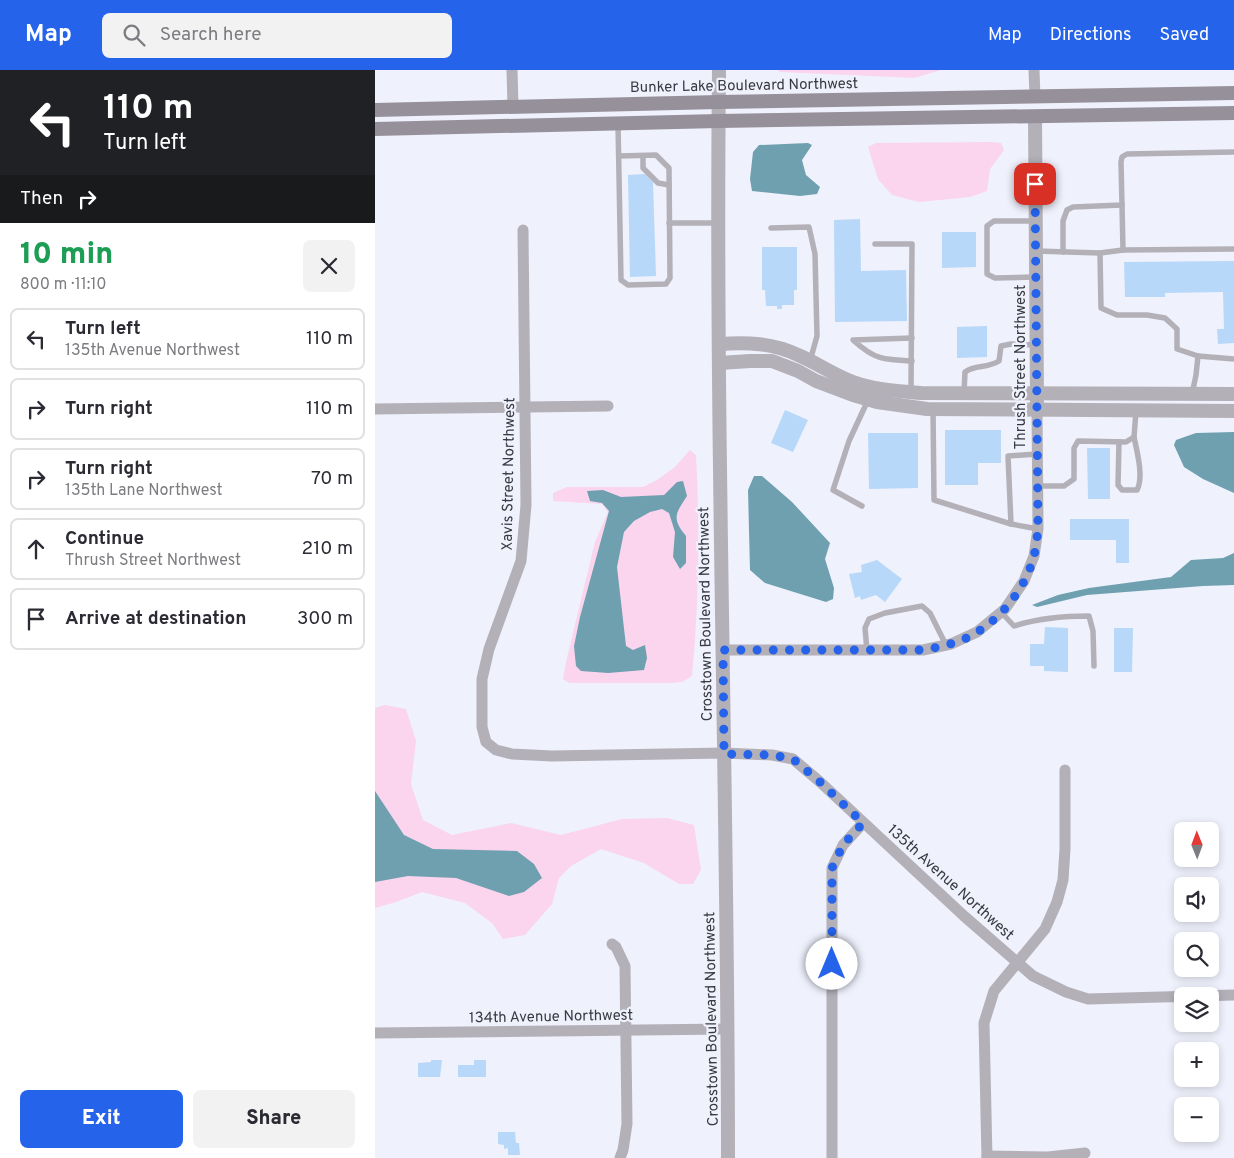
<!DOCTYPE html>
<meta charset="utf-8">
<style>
body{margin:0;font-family:Overpass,sans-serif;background:#f2f2f3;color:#2b2b33;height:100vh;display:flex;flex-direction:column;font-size:19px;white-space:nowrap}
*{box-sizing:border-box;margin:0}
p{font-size:16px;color:#7c7c81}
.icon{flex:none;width:28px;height:28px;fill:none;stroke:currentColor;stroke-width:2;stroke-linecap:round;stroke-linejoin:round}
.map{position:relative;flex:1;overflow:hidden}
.panel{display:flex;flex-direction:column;background:#fff;width:375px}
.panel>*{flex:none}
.hud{background:#202124;color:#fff;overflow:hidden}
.needle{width:32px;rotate:359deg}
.controls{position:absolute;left:799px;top:752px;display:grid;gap:10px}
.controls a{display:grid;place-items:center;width:45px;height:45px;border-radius:8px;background:#fff;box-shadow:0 2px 8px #0003;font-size:25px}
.pin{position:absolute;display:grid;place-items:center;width:42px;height:42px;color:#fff;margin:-21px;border-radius:10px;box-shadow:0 2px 8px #0006}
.me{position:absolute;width:55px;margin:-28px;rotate:0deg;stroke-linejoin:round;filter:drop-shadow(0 0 4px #0008)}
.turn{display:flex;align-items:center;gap:18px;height:105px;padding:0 20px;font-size:22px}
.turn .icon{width:65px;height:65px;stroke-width:2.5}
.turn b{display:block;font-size:35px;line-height:42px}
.then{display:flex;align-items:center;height:48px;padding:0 20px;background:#0003;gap:10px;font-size:19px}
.round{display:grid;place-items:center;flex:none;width:52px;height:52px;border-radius:8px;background:#f2f2f3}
.head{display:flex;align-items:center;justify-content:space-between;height:85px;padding:0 20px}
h1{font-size:30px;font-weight:800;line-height:38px;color:#1e9e55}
.primary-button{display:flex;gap:10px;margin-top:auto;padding:10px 20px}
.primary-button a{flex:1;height:58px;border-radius:8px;background:#2563eb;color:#fff;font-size:20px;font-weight:800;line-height:58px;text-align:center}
.primary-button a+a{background:#f2f2f3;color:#2b2b33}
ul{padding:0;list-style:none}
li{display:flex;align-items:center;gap:15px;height:62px;margin:0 10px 8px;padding:0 10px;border:2px solid #e1e1e2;border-radius:8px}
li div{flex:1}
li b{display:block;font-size:19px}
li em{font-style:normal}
header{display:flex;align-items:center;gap:30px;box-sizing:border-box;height:70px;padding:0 25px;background:#2563eb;color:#fff}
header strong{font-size:24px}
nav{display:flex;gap:28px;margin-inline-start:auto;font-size:18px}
.search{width:350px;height:45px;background:#f2f2f3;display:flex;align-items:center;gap:12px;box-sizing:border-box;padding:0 18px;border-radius:8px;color:#7c7c81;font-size:19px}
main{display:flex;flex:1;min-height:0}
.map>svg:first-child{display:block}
</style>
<header>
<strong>Map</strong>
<div class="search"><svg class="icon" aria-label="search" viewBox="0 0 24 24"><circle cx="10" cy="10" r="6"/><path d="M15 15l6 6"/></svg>Search here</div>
<nav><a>Map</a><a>Directions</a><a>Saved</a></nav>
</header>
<main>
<section class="panel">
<div class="hud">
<div class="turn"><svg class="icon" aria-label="left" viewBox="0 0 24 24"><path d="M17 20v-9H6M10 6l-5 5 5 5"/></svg><div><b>110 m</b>Turn left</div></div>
<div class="then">Then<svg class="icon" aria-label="right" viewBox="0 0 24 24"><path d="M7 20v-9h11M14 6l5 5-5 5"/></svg></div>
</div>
<div class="head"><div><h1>10 min</h1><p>800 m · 11:10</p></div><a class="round"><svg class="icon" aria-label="close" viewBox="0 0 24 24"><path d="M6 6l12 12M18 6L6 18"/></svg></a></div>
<ul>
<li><svg class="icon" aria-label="left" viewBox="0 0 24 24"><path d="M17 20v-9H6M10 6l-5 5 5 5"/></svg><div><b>Turn left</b><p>135th Avenue Northwest</p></div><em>110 m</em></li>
<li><svg class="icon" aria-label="right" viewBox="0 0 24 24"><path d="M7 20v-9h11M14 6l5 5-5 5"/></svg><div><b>Turn right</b></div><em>110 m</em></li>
<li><svg class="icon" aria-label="right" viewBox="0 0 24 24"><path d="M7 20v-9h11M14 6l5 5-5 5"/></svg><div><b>Turn right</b><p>135th Lane Northwest</p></div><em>70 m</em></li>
<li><svg class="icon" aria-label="ahead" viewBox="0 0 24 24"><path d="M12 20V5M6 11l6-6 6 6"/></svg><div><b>Continue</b><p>Thrush Street Northwest</p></div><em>210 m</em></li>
<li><svg class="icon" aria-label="arrive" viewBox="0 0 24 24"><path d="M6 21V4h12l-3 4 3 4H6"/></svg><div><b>Arrive at destination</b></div><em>300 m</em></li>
</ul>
<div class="primary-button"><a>Exit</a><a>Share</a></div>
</section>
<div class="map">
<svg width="859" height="1088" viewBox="0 0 859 1088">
<rect width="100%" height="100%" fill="#eff1fc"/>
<!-- green -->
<g fill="#fbd4ee">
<path d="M403,0H566L539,8L405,2Z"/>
<path d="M617,72L626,73L629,80L615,99L612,121L595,127L544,132L517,125L503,109L493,77L501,73Z"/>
<path d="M315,380L321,385C325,458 324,533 317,606L307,612L297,613H194L188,609L191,592L220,472L233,442L227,434L178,431V423L192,417H268L282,410L300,397Z"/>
<path d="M10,635L31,639L41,671L36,714L48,750L77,765L136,753L186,765L247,749L292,748L319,755L326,800L318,814H304L269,793L226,779L196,796L184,808L177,834L150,865L128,869L117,853L90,833L47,822L21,832L0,838V638Z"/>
</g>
<!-- water -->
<g fill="#6ea0af">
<path d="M433,73L437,75L427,90L431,105L445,117L442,124L425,126L377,121L375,109L378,82L384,75Z"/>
<path d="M859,362V423L828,409L809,397L799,375L801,370L821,363Z"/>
<path d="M379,406H387L417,432L455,473L450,489L459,518L458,529L451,532L390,513L375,500L373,420Z"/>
<path d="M308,411L312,426C301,443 296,448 311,466V493L305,499L298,487L300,462L294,443L287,439L275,442L259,451L249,462L242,497L251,576L258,580L270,575L272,588L269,600L233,603L206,601L201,596L199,576L205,547L234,441L227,433L215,431L212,421L228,420L246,427L289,425L302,412Z"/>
<path d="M859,483V515L828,516L712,525L662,537L657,535L683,525L714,518L796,507L816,490L848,488Z"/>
<path d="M0,721L29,765L58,779L142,781L159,794L167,808L149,822L134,826L81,808L33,806L0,812Z"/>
</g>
<!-- building -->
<g fill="#b7d8f9">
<path d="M270,104L278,112L281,206L255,207L253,105Z"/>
<path d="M485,149L486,201L531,200L532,251L460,252L459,150Z"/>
<path d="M567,162H601V197L567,198Z"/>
<path d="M387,177H422V220H419V235H407V239H402V236H391L390,220H387Z"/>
<path d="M859,191V273L843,274L842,259H849L848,222L790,223V227H750L749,192Z"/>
<path d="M612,256V287L582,288V257Z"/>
<path d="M410,340L433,350L418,382L396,373Z"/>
<path d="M570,360H626V393H603V415H570Z"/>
<path d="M493,363H543V418L494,419Z"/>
<path d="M712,378H735V429H713Z"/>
<path d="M695,449H754V493H741V470H695Z"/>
<path d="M502,490L527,509L510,532L501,525L486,530L485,526L480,528L474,504L487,502L486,495Z"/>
<path d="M670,557L693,558V602L669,601V596H655V574H669Z"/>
<path d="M739,558H758L757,602H739Z"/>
<path d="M56,990H67L65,1007H43V993L56,992Z"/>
<path d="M99,990H111V1007H83V995H99Z"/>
<path d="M123,1062H140L141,1073H144L145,1085H133V1078L129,1079V1075L123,1074Z"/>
</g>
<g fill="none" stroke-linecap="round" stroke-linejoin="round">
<!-- service -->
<g stroke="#b4b0b8" stroke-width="5.5">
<path d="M243,54L246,210L253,215L291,214L295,208L294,98L281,85L244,86"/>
<path d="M268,86V98L283,113L294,115"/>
<path d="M747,135L748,180"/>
<path d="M661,151H619L612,156V204L620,208L661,207"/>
<path d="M294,153H342"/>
<path d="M396,158L434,157L440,184L442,266L435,291"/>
<path d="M500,174H537L536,322"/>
<path d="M661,181L725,183L748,180L859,179"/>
<path d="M688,182V151L692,140L698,137L747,135L746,92L747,87L752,84L859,82"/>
<path d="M725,183L726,238L742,245H772L790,248L802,259V279L823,286L821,305L817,324"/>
<path d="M537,268L478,270C500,290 509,290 537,291"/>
<path d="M823,286L859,289"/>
<path d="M589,322L590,302C601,294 611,299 624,291L626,276L636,274L661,275"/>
<path d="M558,339L559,430L636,454"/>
<path d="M744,372L743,415L747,420H762C769,408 762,381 759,367"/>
<path d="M662,384L633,386L636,454L663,459"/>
<path d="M662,416H689L699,409V378L703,371L751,372L759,367L761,341"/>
<path d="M487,436L458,420L474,371L493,330"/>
<path d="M626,542L639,556C664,548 688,546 714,546L718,561L719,596"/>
<path d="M492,581L490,558L494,549L510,543L547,536L555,543L571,575"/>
</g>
<!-- minor -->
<g stroke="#b4b0b8" stroke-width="11">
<path d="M137,0L138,36"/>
<path d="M659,0L660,27"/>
<path d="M148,160L151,435L146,491L114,579L107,609V657L111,672L121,680L137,684L177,686L349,683L397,685L418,689L444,711L589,846L658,906L691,922L713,929L859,925"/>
<path d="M0,339L233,336"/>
<path d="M348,580H548L576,574L602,562L630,539L649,511L659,486L663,459L662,340"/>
<path d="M237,874L241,877L250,896L252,1054L248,1080L245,1088"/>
<path d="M0,963L352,959"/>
<path d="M612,1086L673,1087L710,1083"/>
<path d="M457,1088V798L468,775L488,753"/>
<path d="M612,1088L609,953L619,921L670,859L682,832L688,810L690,779V700"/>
</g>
<!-- tertiary -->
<g stroke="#b4b0b8" stroke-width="14">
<path d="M344,0C340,363 353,725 353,1088"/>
<path d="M660,47L662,332"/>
<path d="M345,274C372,272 398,273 423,285C442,293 459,305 478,312C500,320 524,321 546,323L859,324"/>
<path d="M345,293L375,291H397L423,301L441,311L478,325L502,332L552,339L859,341"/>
</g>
<!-- secondary -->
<g stroke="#96909b" stroke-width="14">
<path d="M0,40L344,32L859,23"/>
<path d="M0,59L344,51L859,43"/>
</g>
</g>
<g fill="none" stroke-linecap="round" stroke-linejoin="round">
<!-- route -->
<path stroke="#2563eb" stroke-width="9" stroke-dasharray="0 16.2" d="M457,894V798L468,775L488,753L444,711L418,689L397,685L349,684L348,580H548C557,578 566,577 575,574C614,564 649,525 659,486C661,477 662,468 663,459L660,114"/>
</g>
<g text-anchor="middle" stroke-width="4.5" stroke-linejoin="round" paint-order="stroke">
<!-- street labels -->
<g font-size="15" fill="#383a41" stroke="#eff1fc">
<text transform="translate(369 15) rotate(-1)" y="5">Bunker Lake Boulevard Northwest</text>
<text transform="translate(645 297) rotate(-90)" y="5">Thrush Street Northwest</text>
<text transform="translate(133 404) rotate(-89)" y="5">Xavis Street Northwest</text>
<text transform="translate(330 544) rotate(-91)" y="5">Crosstown Boulevard Northwest</text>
<text transform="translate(576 812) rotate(42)" y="5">135th Avenue Northwest</text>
<text transform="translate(176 946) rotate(-1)" y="5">134th Avenue Northwest</text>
<text transform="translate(336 949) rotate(-91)" y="5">Crosstown Boulevard Northwest</text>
</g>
</g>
</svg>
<div class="controls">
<a><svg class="needle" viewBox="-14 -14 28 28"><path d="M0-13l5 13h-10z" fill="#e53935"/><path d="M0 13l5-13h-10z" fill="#7c7c81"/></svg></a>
<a><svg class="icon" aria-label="sound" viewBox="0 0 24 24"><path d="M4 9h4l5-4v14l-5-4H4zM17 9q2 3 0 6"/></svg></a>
<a><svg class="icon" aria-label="search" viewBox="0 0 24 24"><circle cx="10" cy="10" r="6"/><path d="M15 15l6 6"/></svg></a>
<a><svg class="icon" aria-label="layers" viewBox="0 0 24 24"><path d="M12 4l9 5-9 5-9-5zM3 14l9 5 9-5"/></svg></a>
<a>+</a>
<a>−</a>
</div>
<div class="pin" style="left:660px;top:114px;background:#d93025"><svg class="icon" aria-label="arrive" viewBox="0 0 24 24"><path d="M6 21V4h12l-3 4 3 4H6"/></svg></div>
<svg class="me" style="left:457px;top:894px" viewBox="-20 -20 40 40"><circle r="19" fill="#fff"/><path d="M0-13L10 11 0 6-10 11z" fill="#2563eb"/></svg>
</div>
</main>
